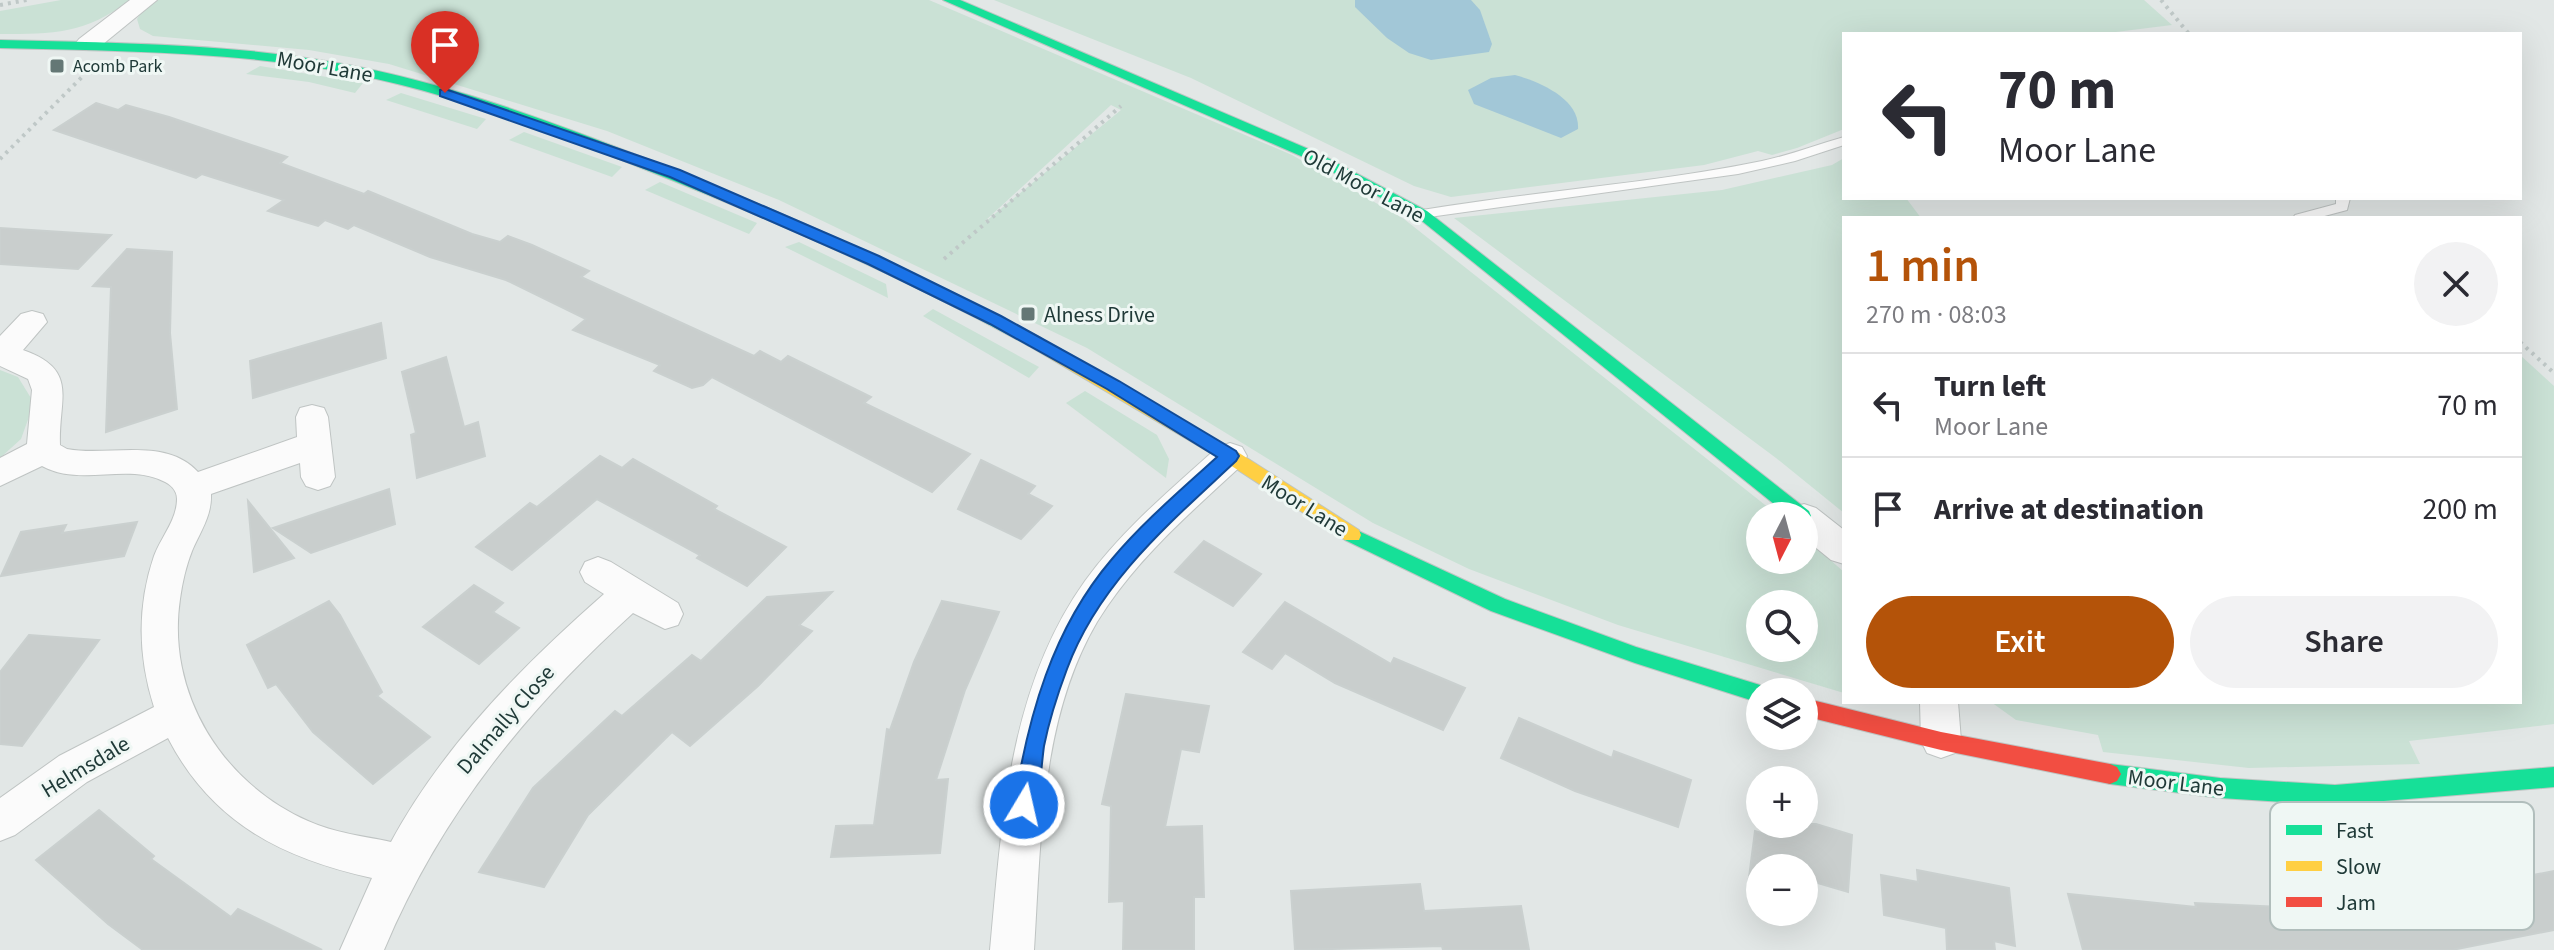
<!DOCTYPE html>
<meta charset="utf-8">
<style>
body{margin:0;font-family:"Source Sans 3",sans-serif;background:#f2f2f3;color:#2b2b33;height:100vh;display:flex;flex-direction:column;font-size:30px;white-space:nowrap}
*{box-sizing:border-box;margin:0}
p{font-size:26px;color:#7c7c81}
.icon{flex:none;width:44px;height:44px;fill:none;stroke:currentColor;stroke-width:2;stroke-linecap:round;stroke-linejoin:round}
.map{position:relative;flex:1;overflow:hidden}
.sheet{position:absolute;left:1842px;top:216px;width:680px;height:488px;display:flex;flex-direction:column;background:#fff;border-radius:0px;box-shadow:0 8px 32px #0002}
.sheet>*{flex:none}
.hud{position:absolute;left:1842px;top:32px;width:680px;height:168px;border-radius:0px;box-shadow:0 8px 32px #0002;background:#fff;color:#2b2b33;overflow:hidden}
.needle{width:52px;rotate:186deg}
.fabs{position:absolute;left:1746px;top:502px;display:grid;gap:16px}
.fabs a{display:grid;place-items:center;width:72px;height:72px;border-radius:50%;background:#fff;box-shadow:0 8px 32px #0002;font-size:40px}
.pin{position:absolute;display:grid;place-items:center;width:68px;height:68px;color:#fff;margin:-82px -34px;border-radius:50% 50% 50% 0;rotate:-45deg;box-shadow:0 0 8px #0007}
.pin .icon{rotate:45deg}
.me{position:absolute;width:88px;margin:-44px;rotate:9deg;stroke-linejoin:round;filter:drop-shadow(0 0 6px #0008)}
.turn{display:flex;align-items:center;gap:28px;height:168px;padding:0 24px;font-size:36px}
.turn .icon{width:104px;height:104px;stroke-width:2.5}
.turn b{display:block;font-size:56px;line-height:68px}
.round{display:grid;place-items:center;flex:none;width:84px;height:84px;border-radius:42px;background:#f2f2f3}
.overview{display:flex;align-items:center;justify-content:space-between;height:136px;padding:0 24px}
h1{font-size:48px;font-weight:600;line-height:60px;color:#b45309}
.button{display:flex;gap:16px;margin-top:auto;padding:16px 24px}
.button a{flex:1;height:92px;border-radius:48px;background:#b45309;color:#fff;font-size:32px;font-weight:600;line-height:92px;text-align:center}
.button a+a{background:#f2f2f3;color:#2b2b33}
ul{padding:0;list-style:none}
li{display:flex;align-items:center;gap:24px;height:104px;padding:0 24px;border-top:2px solid #e1e1e2}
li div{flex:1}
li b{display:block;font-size:30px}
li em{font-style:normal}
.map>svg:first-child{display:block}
</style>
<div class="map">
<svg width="2554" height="950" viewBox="0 0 2554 950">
<rect width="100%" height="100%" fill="#e2e7e6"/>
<!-- green -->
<g fill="#cae1d5" fill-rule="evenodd">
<path d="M61,0H130C85,34 54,34 0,34V11Z"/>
<path d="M158,0H929L1292,155L1404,219L1779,516H1760V560H1804V537L1844,572V693L1618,625L1469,569L1373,523L1087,348L779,200L607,131L389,64L309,50L153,36L140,29L137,19L142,11ZM1111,105L1121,110L985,222V221ZM1760,604H1804V648H1760Z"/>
<path d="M994,0H2144L2172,25L2100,34H1844V129L1797,148L1772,155L1758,151L1704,165L1451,197L1414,186L1191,78Z"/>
<path d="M260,66L363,83L355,93L309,82L246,74Z"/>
<path d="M401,93L486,119L477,129L386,100Z"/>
<path d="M524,132L622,167L612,177L509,140Z"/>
<path d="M1844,158V198H1906L1921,218H1844V513L1776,458L1454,218L1722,190L1832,165Z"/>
<path d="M660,182L757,223L749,234L645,190Z"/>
<path d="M799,242L886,284L888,298L785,247Z"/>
<path d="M933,309L1039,367L1029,378L923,316Z"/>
<path d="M2520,355L2554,386V724L2409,741L2420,764L2249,768L2103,752L2098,735L2016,720L1991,702H2520Z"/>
<path d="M0,370L18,377L34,403L21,439L0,458Z"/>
<path d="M1085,391L1157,435L1169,459L1166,478L1066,403Z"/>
</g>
<!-- water -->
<g fill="#a2c7d7">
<path d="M1355,0H1471L1480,10L1492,44L1489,52L1431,60L1409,53L1387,38L1355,7Z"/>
<path d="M1515,75C1540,82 1580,99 1578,129L1561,138L1474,104L1468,90L1491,78Z"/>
</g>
<!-- building -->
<g fill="#c9cecd" stroke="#cad0cf" stroke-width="2">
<path d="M96,103L118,110L126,105L169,117L287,157L280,163L364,194L368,191L472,234L500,242L508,236L532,245L589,271L581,277L754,356L760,351L781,362L788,356L871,397L864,403L970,454L932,492L712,377L703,385L692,388L654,371L660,365L573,330L586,319L506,280L430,257L354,225L348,229L325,220L318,226L268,211L284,200L202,174L196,178L54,130Z"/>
<path d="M0,228L111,235L78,269L0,264Z"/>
<path d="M127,249L172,252L170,333L177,409L106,432L111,287L93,286Z"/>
<path d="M381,323L386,358L253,398L250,361Z"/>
<path d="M446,357L464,427L478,422L485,456L417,478L411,435L416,433L402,372Z"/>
<path d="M600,456L622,468L633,459L717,506L714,509L786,547L747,586L697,558L700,555L597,499L512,570L476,547L530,503L537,507Z"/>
<path d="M981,460L1035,486L1028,494L1052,506L1021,539L958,509Z"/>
<path d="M389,489L395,524L311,553L273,528Z"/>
<path d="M248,501L294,558L254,572Z"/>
<path d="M137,522L124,556L1,576L21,532L66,525L62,533Z"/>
<path d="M1204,541L1261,574L1233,606L1175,572Z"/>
<path d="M474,585L503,603L493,612L519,628L479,664L423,627Z"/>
<path d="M832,592L799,625L812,631L758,686L690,746L672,732L588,815L544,887L479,872L533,788L615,711L622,716L692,655L701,661L767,597Z"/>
<path d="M329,601L340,615L382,692L377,696L430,737L373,784L313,732L276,684L268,688L247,645Z"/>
<path d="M942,601L999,612L965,690L936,780L948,779L940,853L831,857L836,826L874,825L887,729L890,730L914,662Z"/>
<path d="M1285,602L1391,664L1394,658L1465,688L1443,730L1335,683L1285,653L1272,669L1243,652Z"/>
<path d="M29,635L99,640L22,746L0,744V672Z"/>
<path d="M1126,694L1209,706L1199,752L1181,749L1165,827L1202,826L1204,897H1194V950H1123L1124,901L1109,902L1111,806L1102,804Z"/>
<path d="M1519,718L1612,758L1614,751L1691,780L1678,827L1575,791L1501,758Z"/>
<path d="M99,810L154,856L151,859L231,917L238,909L322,950H143L108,924L36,860Z"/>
<path d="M1781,824H1816L1852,835L1848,892L1811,881L1808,904L1804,902V868H1760V889L1748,885L1755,831L1779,838Z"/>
<path d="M1917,870L2009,888L2015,946L1994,941L1995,950H1947L1946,928L1884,915L1881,875L1918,882Z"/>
<path d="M2554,871V930L2452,950H2083L2068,894L2196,907L2195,903L2282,907L2479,898L2470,887Z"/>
<path d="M1420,884L1424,911L1521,906L1529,950H1443L1442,946L1295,950L1291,891Z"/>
</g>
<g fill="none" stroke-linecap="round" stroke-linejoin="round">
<!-- lane casing -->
<g stroke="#bfc4c3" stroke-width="2">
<g id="lane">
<path d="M1844,137V145L1795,161L1738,174L1422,218L1415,214L1422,210C1535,191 1650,184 1762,161C1790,155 1816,145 1844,137Z"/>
<path d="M2336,198H2350L2347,210L2317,218H2293L2295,215L2336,204Z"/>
</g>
</g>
<!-- street casing -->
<g stroke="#bfc4c3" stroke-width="2">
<g id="street">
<path d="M130,0H157L97,49H79L75,44L79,39Z"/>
<path d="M32,311L43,314L47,322L23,350C80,370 58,399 60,445L67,449C108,457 165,436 198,472L297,437L296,417L300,408L312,405L324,408L328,417L335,477L330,486L318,490L306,486L301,477L300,463L211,494C212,516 200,532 192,551C186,566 182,584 180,599C166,693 222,783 308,821C334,833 364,836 391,842C443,746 522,666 604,594L585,582L580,572L585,562L598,557L611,562L678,603L683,614L678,625L665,629L633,613C526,710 440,816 384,950H340L372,878C282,858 212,823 168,738L87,782L15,835L0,841V798L59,756L154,707C138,657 137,606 154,556C161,537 177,520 177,499C177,490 170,484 163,481C126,463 80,487 42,466L0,486V458L27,444L32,390L28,379L0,366V336L21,314Z"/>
<path d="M1230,443L1242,447L1247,456L1242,465C1190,513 1134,561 1097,622C1040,719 1041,842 1034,950H990C1002,823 1008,689 1085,581C1122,530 1171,489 1218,447Z"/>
<path d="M1804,504L1816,508L1844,530V564L1831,560L1804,538V516H1788L1792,508Z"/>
<path d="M1920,702H1958L1961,741L1955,753L1941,758L1927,753L1921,741Z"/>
</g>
</g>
<!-- fast casing -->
<g stroke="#bec5c3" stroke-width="2">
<g id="fast">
<path d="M943,0H960L1320,154L1427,211L1809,511L1811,516L1809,521L1804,523V516H1789L1417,217L1310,160Z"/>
<path d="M0,40C111,43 223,43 332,62C444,81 550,121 655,162C787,214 916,271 1041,338L1043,342L1041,346H1029C905,278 776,221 644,169C543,128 440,89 332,70C223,51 111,51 0,48Z"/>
<path d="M1352,528L1505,599L1636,647L1760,685L1769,692H1760V703L1635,663L1491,611L1345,540L1343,535L1345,530Z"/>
<path d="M2110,764L2220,778L2335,785L2554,767V787L2335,805L2220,798L2110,784L2103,781L2099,774L2103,767Z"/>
</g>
</g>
<!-- slow casing -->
<g stroke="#bec5c3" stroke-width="2">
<path id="slow" d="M1035,336L1236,451L1359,530L1361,535L1359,540H1345L1224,461L1029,346L1027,342L1029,338Z"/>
</g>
<!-- jam casing -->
<g stroke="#bec5c3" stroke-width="2">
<path id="jam" d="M1804,698L1941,732L2110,764L2117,767L2121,774L2117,781L2110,784L1941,750L1804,716Z"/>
</g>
<!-- path -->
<g stroke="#bfc8c7" stroke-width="4" stroke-dasharray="3 5" stroke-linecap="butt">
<path d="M2161,0L2189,34"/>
<path d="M0,5L27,0"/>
<path d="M0,159L82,77"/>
<path d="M944,259L1121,106"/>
<path d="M2520,342L2554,373"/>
</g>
<!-- lane -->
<use href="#lane" fill="#fbfbfb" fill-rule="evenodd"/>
<!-- street -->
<use href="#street" fill="#fbfbfb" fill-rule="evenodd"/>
<!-- fast -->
<use href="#fast" fill="#16e098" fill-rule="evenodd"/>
<!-- slow -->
<use href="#slow" fill="#ffcf43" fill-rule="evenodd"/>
<!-- jam -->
<use href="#jam" fill="#f24e42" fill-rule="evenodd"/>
</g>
<!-- route -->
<path fill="#1a73e8" stroke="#114b97" stroke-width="2" d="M445,89L680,170L879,256L1001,316L1119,381L1236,451L1239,456L1236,461C1171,522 1099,582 1067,669C1058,693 1049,721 1044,746C1041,767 1041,793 1032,812L1024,815L1017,812L1014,805C1028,717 1052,629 1112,559C1143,522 1181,490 1217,457L1107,389L990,324L868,264L670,177L440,96V90Z"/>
<!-- markers -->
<g fill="#647775" stroke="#eff7f4" stroke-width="3">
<rect x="49" y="58" width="16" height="16" rx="4"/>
<rect x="1020" y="306" width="16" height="16" rx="4"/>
</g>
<g text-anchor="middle" stroke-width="6" stroke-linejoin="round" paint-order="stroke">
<!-- far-poi labels -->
<g font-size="18" fill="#203a38" stroke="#eff7f4" text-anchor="start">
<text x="73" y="72">Acomb Park</text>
</g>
<!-- street labels -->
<g font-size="22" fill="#203a38" stroke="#eff7f4">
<text transform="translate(325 66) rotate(10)" y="8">Moor Lane</text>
<text transform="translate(1364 185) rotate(28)" y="8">Old Moor Lane</text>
<text transform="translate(1305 505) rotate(32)" y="8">Moor Lane</text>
<text transform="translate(505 719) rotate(-49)" y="8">Dalmally Close</text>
<text transform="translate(85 766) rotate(-31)" y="8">Helmsdale</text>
<text transform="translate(2176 782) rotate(7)" y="8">Moor Lane</text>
</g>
<!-- poi labels -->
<g font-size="22" fill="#203a38" stroke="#eff7f4" text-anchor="start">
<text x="1044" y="322">Alness Drive</text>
</g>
</g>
<!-- legend -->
<rect x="2270" y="802" width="264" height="128" rx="12" fill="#eff7f4" stroke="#b1bebc" stroke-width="2"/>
<rect x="2286" y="825" width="36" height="10" fill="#16e098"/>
<rect x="2286" y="861" width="36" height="10" fill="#ffcf43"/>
<rect x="2286" y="897" width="36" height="10" fill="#f24e42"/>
<g font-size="22" fill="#203a38">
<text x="2336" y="838">Fast</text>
<text x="2336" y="874">Slow</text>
<text x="2336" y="910">Jam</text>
</g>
</svg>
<div class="fabs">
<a><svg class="needle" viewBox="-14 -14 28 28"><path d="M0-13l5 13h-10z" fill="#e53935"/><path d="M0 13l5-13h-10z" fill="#7c7c81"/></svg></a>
<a><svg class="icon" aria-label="search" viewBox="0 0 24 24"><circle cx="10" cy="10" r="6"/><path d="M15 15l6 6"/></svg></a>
<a><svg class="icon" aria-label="layers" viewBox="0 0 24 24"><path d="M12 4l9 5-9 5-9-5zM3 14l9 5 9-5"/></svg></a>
<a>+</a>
<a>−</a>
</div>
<div class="pin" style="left:445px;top:93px;background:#d93025"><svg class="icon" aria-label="arrive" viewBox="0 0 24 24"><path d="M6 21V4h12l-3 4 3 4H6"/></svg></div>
<svg class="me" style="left:1024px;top:805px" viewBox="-20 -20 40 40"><circle r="17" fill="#1a73e8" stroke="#fff" stroke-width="3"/><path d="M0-11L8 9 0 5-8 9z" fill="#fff"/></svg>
<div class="hud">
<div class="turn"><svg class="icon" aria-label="left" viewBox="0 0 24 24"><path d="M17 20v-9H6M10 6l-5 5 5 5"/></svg><div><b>70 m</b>Moor Lane</div></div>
</div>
<section class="sheet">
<div class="overview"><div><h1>1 min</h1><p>270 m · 08:03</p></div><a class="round"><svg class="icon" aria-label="close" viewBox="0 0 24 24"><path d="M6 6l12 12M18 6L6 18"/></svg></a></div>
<ul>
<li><svg class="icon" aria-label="left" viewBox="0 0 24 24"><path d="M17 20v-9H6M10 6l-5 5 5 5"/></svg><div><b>Turn left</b><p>Moor Lane</p></div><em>70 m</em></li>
<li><svg class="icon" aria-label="arrive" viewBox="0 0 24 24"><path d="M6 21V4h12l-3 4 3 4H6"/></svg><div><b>Arrive at destination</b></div><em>200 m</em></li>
</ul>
<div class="button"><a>Exit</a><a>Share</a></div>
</section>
</div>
